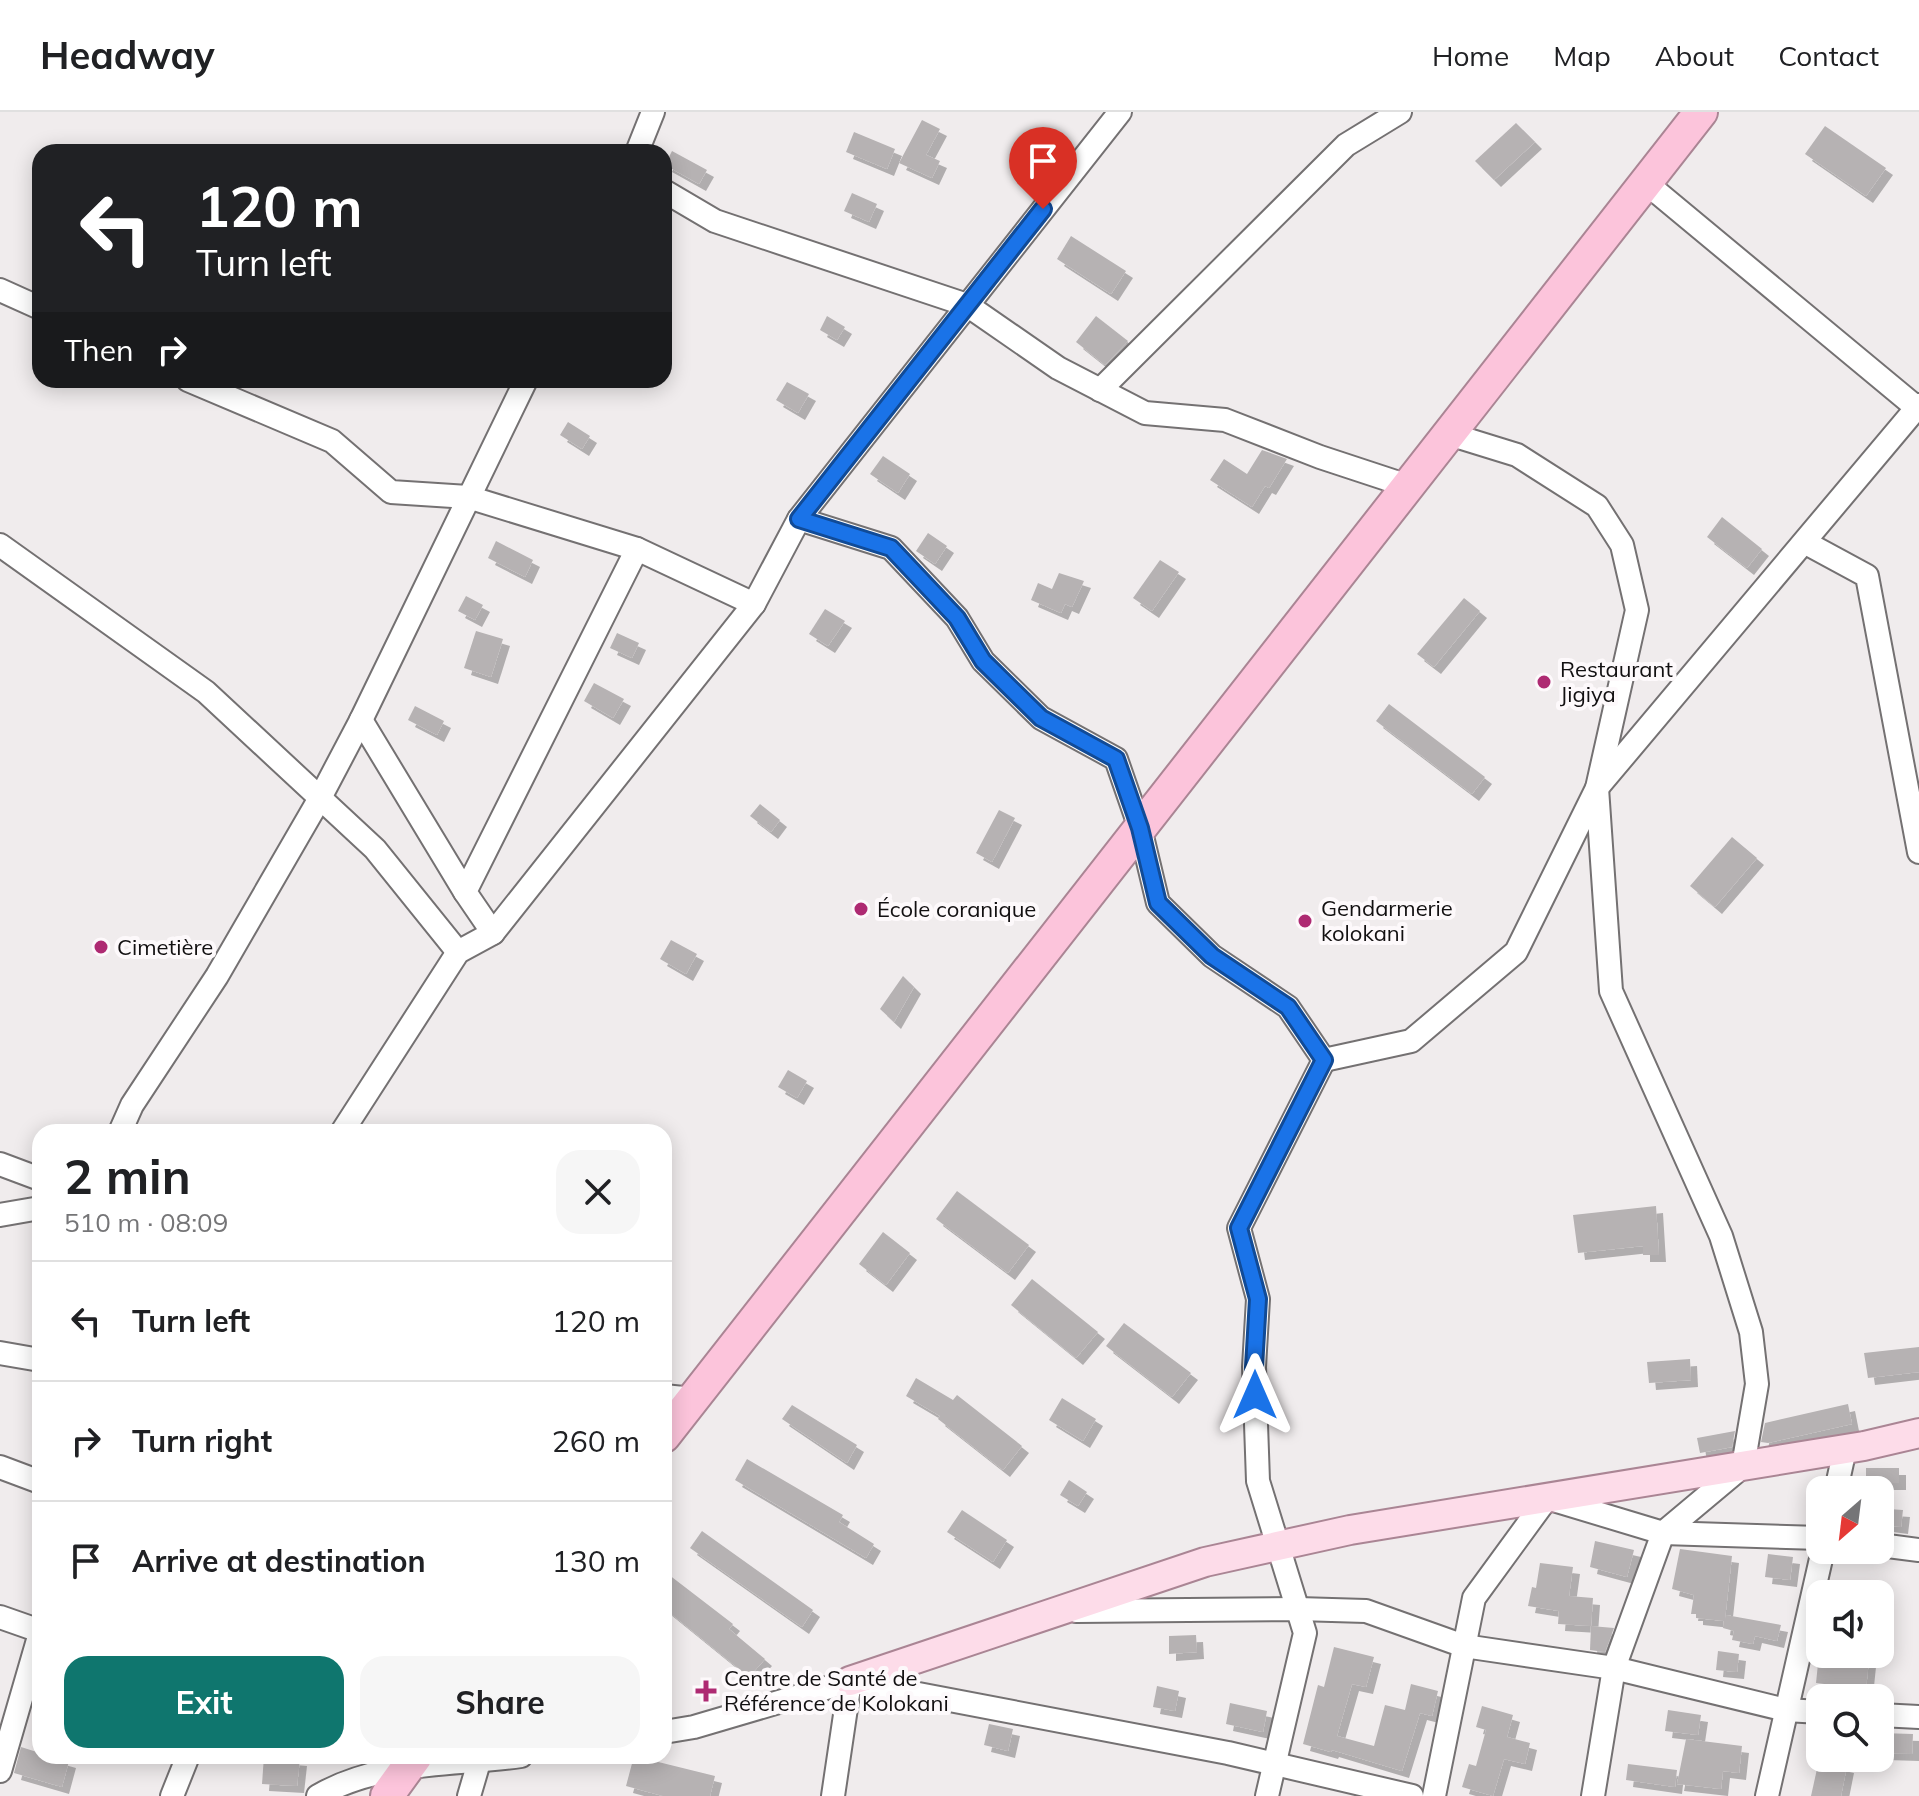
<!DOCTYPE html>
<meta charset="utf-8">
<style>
body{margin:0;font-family:Mulish,sans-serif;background:#f6f6f6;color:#202124;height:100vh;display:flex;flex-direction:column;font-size:30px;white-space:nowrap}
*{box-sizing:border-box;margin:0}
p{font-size:26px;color:#757577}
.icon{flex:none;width:44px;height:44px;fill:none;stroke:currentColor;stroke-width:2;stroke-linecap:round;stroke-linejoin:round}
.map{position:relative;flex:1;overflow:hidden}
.sheet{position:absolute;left:32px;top:1012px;width:640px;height:640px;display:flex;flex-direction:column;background:#fff;border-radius:24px;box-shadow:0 4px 20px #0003}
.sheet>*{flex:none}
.top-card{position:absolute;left:32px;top:32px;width:640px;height:244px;border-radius:24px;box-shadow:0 4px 20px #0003;background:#202124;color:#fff;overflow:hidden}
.needle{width:52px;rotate:208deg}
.buttons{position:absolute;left:1806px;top:1364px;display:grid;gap:16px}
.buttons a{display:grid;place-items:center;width:88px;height:88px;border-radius:16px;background:#fff;box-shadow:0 4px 20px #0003;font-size:40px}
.pin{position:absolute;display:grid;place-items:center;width:68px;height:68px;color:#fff;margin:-82px -34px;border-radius:50% 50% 50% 0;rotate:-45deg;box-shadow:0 0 8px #0007}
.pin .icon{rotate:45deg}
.me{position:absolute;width:88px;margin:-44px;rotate:0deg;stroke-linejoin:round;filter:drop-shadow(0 0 6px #0008)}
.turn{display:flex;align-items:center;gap:28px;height:168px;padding:0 32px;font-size:36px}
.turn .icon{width:104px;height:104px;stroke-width:2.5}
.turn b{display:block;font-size:56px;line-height:68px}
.then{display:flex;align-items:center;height:76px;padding:0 32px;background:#0003;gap:16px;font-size:30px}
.round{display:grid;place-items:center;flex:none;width:84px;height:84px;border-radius:24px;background:#f6f6f6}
.overview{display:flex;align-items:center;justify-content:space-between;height:136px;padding:0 32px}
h1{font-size:48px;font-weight:700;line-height:60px}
.cta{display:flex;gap:16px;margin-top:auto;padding:16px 32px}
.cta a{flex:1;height:92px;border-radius:24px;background:#0f766e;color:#fff;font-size:32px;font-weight:700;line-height:92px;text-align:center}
.cta a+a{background:#f6f6f6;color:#202124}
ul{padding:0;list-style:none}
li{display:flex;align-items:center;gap:24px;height:120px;padding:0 32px;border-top:2px solid #e0e0e0}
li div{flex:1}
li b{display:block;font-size:30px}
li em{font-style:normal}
header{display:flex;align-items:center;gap:48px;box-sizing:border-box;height:112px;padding:0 40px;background:#fff;border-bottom:2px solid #e0e0e0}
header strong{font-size:38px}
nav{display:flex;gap:44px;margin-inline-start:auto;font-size:28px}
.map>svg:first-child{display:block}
</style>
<header>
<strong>Headway</strong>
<nav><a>Home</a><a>Map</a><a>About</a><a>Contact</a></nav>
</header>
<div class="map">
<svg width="1919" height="1684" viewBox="0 0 1919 1684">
<defs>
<filter id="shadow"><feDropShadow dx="7" dy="7" stdDeviation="0" flood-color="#0004"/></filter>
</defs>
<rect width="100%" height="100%" fill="#f0eced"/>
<!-- building -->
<g fill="#b6b2b3" filter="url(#shadow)">
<path d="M922,8L940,17L926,43L940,49L932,66L899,51Z"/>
<path d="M1516,11L1535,30L1494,68L1475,49Z"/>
<path d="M1825,14L1886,56L1866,84L1805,42Z"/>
<path d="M854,20L895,37L887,57L846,40Z"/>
<path d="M672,39L707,58L699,72L665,53Z"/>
<path d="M852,81L877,92L869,110L844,99Z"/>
<path d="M1071,124L1126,159L1111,182L1057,147Z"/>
<path d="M827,204L845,215L837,228L820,218Z"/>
<path d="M1096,204L1128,229L1105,253L1076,230Z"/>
<path d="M787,270L809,282L798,301L776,288Z"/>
<path d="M568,310L590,324L582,337L560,323Z"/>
<path d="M1262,338L1287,347L1269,376L1265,374L1252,395L1210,368L1224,347L1247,362Z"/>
<path d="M883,344L910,362L898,381L870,362Z"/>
<path d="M1722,405L1762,437L1747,456L1707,425Z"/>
<path d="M928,421L947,434L935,452L916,439Z"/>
<path d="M496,429L533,448L525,465L488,446Z"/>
<path d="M1160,448L1179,460L1152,499L1133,486Z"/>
<path d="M1059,461L1084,469L1072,495L1065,492L1061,501L1031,488L1038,471L1052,477Z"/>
<path d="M466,484L483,493L475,508L458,499Z"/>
<path d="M1464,486L1480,499L1434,555L1417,542Z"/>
<path d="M825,497L845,509L828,534L809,522Z"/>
<path d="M476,519L503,527L491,565L464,556Z"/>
<path d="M617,521L639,531L632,546L610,536Z"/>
<path d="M594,571L624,587L613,606L584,589Z"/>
<path d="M1389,592L1485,665L1472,682L1376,609Z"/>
<path d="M415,594L444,609L437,623L408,608Z"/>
<path d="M760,692L780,708L771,720L750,704Z"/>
<path d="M999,698L1015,706L992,750L976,741Z"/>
<path d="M1732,725L1757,746L1715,795L1690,774Z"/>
<path d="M671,828L697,842L686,862L660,847Z"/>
<path d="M903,864L914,875L894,910L880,897Z"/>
<path d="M788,958L807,969L797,986L778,975Z"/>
<path d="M957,1079L1029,1133L1008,1161L936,1107Z"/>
<path d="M1656,1094L1659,1143H1643V1134L1578,1141L1573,1103Z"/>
<path d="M883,1120L910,1141L886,1173L859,1152Z"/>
<path d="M1032,1167L1098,1220L1076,1246L1011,1193Z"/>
<path d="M1124,1211L1191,1261L1172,1285L1106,1234Z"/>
<path d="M1919,1235V1260L1868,1266L1864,1241Z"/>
<path d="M1690,1247L1691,1268L1649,1271L1647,1250Z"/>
<path d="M916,1266L953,1288L957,1283L1022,1334L1003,1358L938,1307L940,1304L906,1284Z"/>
<path d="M1062,1286L1096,1307L1083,1329L1049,1308Z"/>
<path d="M1848,1292L1852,1312L1768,1331L1761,1330L1765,1311Z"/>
<path d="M792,1293L857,1333L847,1351L782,1307Z"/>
<path d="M1735,1319L1732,1335L1700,1341L1697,1326Z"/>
<path d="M747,1347L843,1403L839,1410L874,1432L866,1446L735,1368Z"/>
<rect x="1866" y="1356" width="33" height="15"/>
<path d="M1069,1368L1087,1380L1078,1394L1060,1383Z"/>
<path d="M1888,1397L1903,1398L1901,1415L1886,1413Z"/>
<path d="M962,1398L1007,1428L993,1450L947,1420Z"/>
<path d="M702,1419L813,1498L802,1515L690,1436Z"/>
<path d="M1595,1429L1634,1438L1627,1465L1590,1455Z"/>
<path d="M1680,1437L1732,1444L1725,1507L1726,1503L1781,1513L1777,1529L1755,1524L1753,1532L1732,1528L1734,1519L1723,1516L1724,1509L1696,1506V1502H1691L1694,1483L1672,1477Z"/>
<path d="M1768,1442L1793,1445L1790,1468L1765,1465Z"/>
<path d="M1540,1451L1573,1455L1569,1484L1593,1486L1591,1514L1558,1512L1559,1499L1528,1494L1532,1475L1536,1476Z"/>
<path d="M664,1459L733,1512L729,1517L765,1547L749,1565L664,1496Z"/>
<path d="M1591,1514L1614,1516L1605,1540L1590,1538Z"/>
<path d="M1196,1523L1197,1540L1169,1542V1524Z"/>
<path d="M1334,1535L1374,1545L1366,1575L1352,1572L1337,1624L1374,1634L1385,1593L1405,1598L1411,1572L1438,1579L1432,1604L1420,1601L1402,1659L1332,1638L1331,1640L1303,1632L1318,1573L1324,1575Z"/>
<path d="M1718,1539L1739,1542L1737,1560L1716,1558Z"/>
<path d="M1819,1542L1869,1548L1866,1577L1816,1571Z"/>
<path d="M1157,1574L1179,1579L1175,1599L1153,1595Z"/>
<path d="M1230,1591L1267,1599L1263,1620L1226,1612Z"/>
<path d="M1482,1594L1513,1603L1507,1625L1530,1631L1525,1652L1504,1647L1493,1684L1462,1675L1469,1652L1476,1654L1486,1618L1476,1615Z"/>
<path d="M1668,1598L1701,1603L1698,1623L1665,1619Z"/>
<path d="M989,1612L1013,1617L1008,1639L984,1633Z"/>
<path d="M1880,1621L1913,1622L1912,1642L1880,1641Z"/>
<path d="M1686,1627L1742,1634L1739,1661L1723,1659L1721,1677L1677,1672Z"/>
<path d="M21,1635L40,1641V1644H51L69,1649L62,1675L14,1661Z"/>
<path d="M264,1644L300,1647L297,1674L262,1672Z"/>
<path d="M634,1644L715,1664L710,1684H663L626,1674Z"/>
<path d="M1819,1648L1847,1654L1841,1684H1811Z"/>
<path d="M1628,1652L1677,1658L1675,1675L1626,1668Z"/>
</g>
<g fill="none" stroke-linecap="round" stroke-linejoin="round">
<!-- minor casing -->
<g stroke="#747172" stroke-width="26">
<g id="minor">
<path d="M637,40L653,0"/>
<path d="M1646,71L1917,296"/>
<path d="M664,79L715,109L967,193L1058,256L1145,301L1225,308L1320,345L1408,374"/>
<path d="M0,178L40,196"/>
<path d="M188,268L332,329L391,380L468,385L637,437L754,492"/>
<path d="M1100,278L1346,33L1400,0"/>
<path d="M1449,322L1517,343L1597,394L1622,433L1637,498L1597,676L1611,879L1721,1124L1751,1220L1757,1272L1743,1354L1663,1421L1614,1556L1593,1684"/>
<path d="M799,407L891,436L957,506L983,549L1041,606L1116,647L1140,716L1158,791L1212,844L1288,895L1324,948L1239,1116L1258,1187L1254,1255L1258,1369L1305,1521L1267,1684"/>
<path d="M1806,431L1867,464L1919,740"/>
<path d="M0,433L206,580L375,737L458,840"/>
<path d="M361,608L465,780"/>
<path d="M493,821L465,780L637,437"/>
<path d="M1324,948L1411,929L1516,840L1597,676L1919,293"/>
<path d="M120,1020L132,993L217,864L320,686L361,608L526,268"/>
<path d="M342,1020L458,840L493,821L754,492L799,407L1120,0"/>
<path d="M0,1052L40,1067"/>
<path d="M0,1103L40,1096"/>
<path d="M0,1241L40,1248"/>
<path d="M664,1284L693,1287"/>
<path d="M0,1355L40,1370"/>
<path d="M1836,1378L1845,1337"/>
<path d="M1880,1433L1919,1438"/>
<path d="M1076,1499L1298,1497L1366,1499L1464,1534L1614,1556L1786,1598L1820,1600"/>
<path d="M0,1505L40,1519"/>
<path d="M1880,1603L1919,1605"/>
<path d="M664,1620L694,1615L850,1569"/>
<path d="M0,1659L40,1521"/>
<path d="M172,1684L188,1644"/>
<path d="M318,1684C380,1648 452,1654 521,1644"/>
<path d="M469,1684L479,1650"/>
<path d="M833,1684L850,1569L1228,1641L1412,1684"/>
<path d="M1434,1684L1474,1486L1547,1386L1663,1421L1820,1426"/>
<path d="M1767,1684L1823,1438"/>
</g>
</g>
<!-- major casing -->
<g stroke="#aa8594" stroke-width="32">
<path id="major" d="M850,1569L1205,1450L1350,1418L1864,1334L1919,1321"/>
</g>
<!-- highway casing -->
<g stroke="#aa8594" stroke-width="36">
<g id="highway">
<path d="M664,1324L1701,0"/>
<path d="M387,1684L416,1644"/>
</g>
</g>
<!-- minor -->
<use href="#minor" stroke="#fff" stroke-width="22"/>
<!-- major -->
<use href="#major" stroke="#fddce9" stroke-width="28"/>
<!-- highway -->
<use href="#highway" stroke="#fcc4db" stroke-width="32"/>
</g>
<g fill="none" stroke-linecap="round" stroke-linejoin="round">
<!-- route casing -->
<g stroke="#114b97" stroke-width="20">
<path id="route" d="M1043,97L799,407L891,436L957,506L983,549L1041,606L1116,647L1140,716L1158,791L1212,844L1288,895L1324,948L1239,1116L1258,1187L1254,1255L1255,1283"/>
</g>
<!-- route -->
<use href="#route" stroke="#1a73e8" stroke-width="14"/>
</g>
<!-- markers -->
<g fill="#ae2a72" stroke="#fdf9fb" stroke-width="3">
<circle cx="1544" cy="570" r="8"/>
<circle cx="861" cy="797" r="8"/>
<circle cx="1305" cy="809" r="8"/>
<circle cx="101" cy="835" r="8"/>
<path d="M702 1567h8v8h8v8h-8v8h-8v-8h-8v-8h8z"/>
</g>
<g text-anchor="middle" stroke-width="8" stroke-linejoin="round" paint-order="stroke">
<!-- poi labels -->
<g font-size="22" fill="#121011" stroke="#fdf9fb" text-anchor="start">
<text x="1560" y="565">Restaurant<tspan x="1560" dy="25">Jigiya</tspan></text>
<text x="1321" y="804">Gendarmerie<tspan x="1321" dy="25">kolokani</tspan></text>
<text x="877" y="805">École coranique</text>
<text x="117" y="843">Cimetière</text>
<text x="724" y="1574">Centre de Santé de<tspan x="724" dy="25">Référence de Kolokani</tspan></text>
</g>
</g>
</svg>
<div class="buttons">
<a><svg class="needle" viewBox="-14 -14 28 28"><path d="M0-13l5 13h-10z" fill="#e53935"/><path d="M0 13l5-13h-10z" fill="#757577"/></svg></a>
<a><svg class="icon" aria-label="sound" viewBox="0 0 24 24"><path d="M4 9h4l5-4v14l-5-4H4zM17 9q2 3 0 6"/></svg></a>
<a><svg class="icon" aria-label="search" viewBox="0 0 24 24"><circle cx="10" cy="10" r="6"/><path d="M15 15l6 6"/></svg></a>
</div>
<div class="pin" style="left:1043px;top:97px;background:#d93025"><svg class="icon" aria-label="arrive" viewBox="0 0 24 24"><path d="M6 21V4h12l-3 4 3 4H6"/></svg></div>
<svg class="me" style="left:1255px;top:1283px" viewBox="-20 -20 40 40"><path d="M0-17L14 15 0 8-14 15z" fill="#1a73e8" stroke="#fff" stroke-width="4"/></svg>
<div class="top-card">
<div class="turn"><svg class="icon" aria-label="left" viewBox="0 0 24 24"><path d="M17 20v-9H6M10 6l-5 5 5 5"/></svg><div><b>120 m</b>Turn left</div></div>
<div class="then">Then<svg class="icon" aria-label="right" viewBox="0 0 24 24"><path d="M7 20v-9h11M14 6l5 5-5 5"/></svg></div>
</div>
<section class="sheet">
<div class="overview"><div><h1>2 min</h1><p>510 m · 08:09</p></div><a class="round"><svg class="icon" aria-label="close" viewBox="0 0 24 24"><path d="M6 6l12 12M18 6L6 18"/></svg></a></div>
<ul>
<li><svg class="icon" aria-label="left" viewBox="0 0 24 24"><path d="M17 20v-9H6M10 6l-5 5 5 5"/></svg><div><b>Turn left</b></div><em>120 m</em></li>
<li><svg class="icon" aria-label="right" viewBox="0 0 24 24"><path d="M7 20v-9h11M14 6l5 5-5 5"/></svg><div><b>Turn right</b></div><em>260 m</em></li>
<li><svg class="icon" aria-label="arrive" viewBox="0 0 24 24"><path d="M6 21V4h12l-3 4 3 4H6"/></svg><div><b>Arrive at destination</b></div><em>130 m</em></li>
</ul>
<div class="cta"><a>Exit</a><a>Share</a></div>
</section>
</div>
